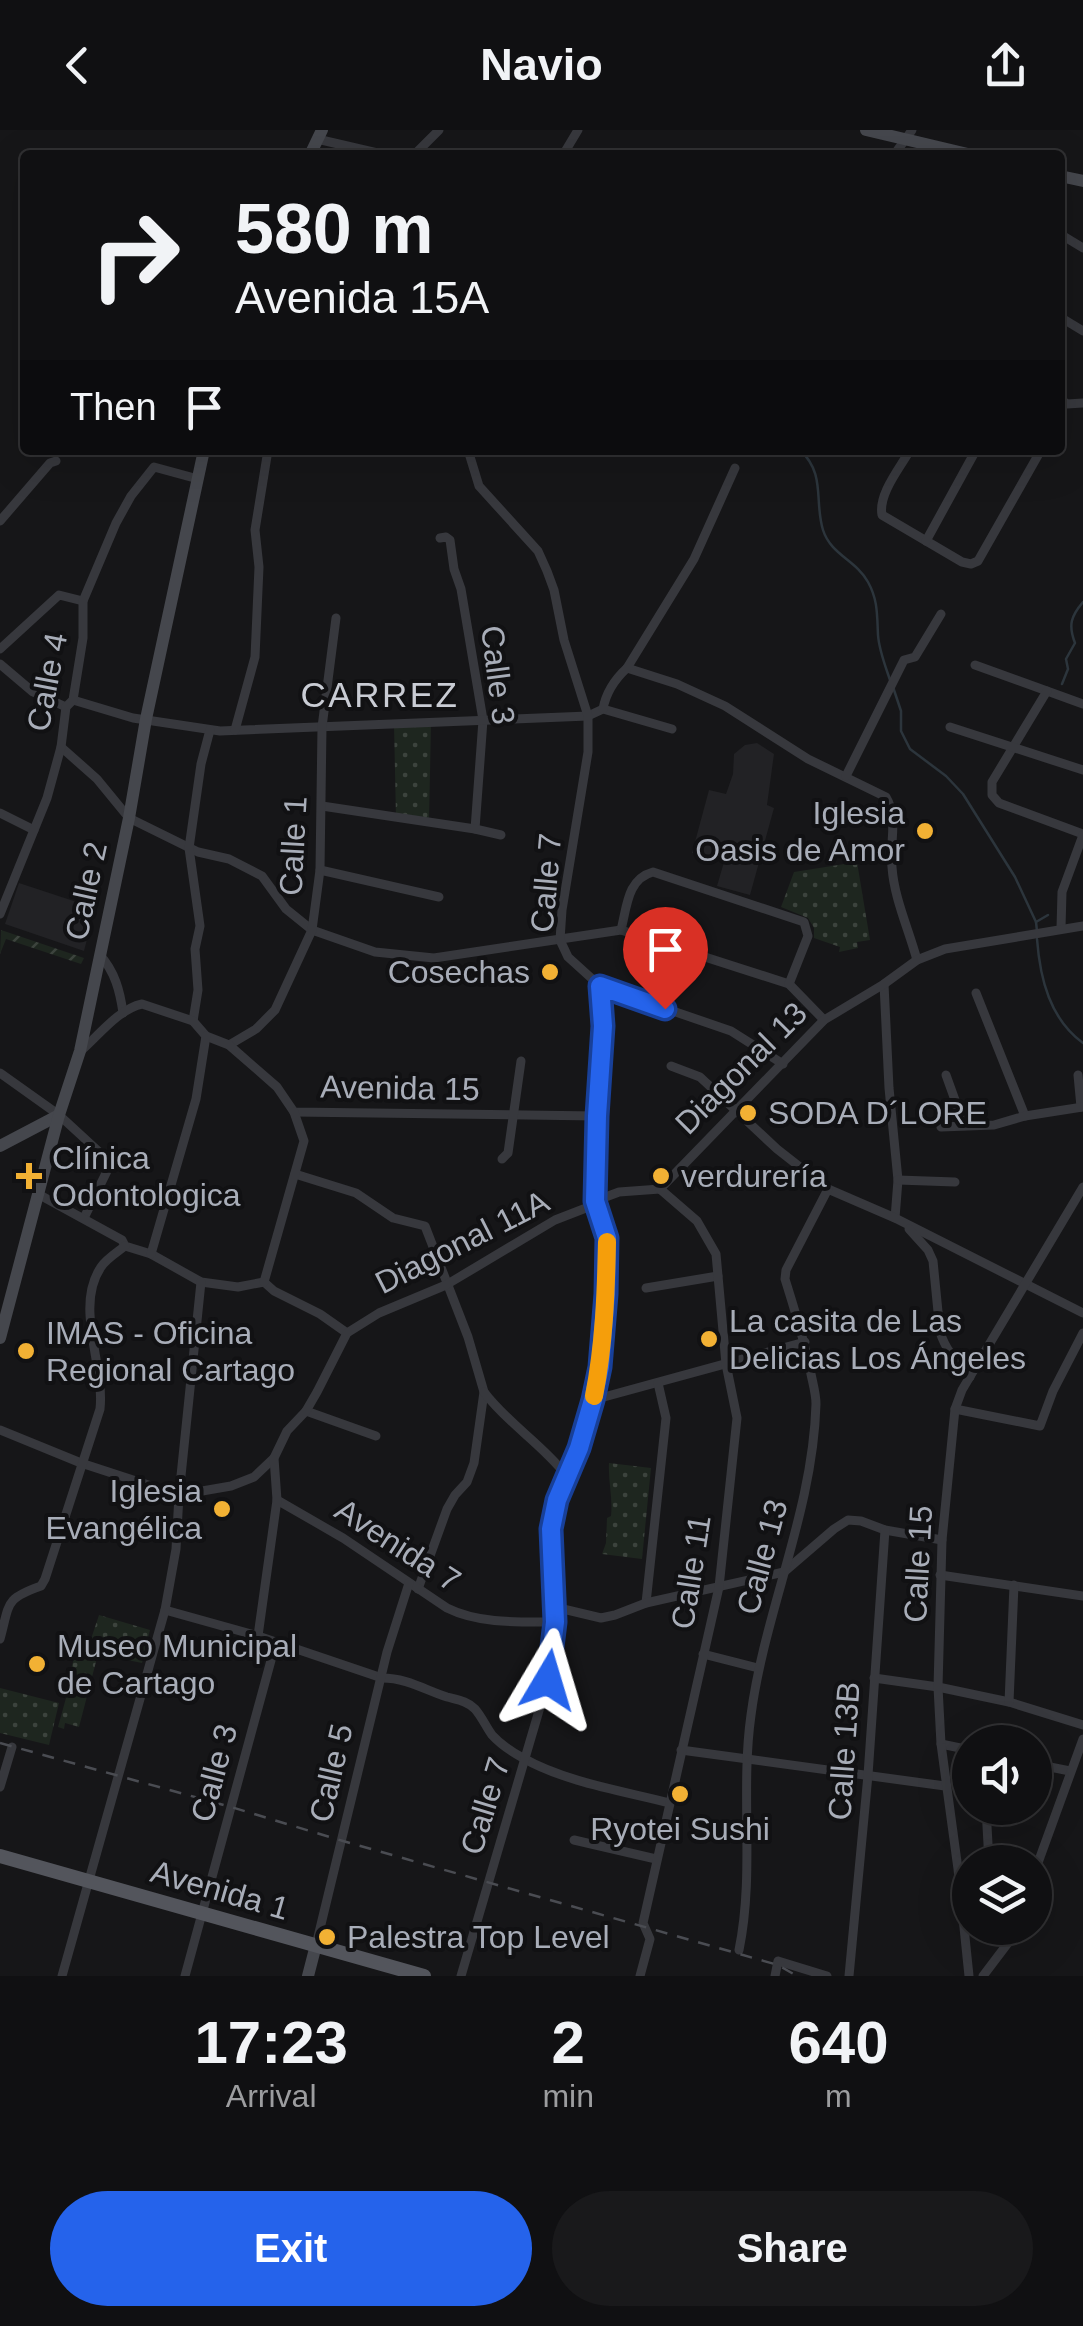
<!DOCTYPE html>
<meta charset="utf-8">
<style>
body{margin:0;font-family:Helvetica,sans-serif;background:#19191b;color:#f1f3f6;height:100vh;display:flex;flex-direction:column;font-size:38px;white-space:nowrap}
*{box-sizing:border-box;margin:0}
p{font-size:32px;color:#9c9d9f}
.icon{flex:none;width:55px;height:55px;fill:none;stroke:currentColor;stroke-width:2;stroke-linecap:round;stroke-linejoin:round}
.map{position:relative;height:1846px;overflow:hidden}
.details{display:flex;flex-direction:column;background:#101012;flex:1}
.details>*{flex:none}
.hud{position:absolute;left:20px;top:20px;width:1045px;height:305px;border-radius:10px;box-shadow:0 10px 40px #0002,0 0 0 2px #303032;background:#101012;color:#f1f3f6;overflow:hidden}
.fabs{position:absolute;left:952px;top:1595px;display:grid;gap:20px}
.fabs a{display:grid;place-items:center;width:100px;height:100px;border-radius:50%;background:#101012;box-shadow:0 10px 40px #0002,0 0 0 2px #303032;font-size:50px}
.pin{position:absolute;display:grid;place-items:center;width:85px;height:85px;color:#fff;margin:-102px -42px;border-radius:50% 50% 50% 0;rotate:-45deg;box-shadow:0 0 10px #0007}
.pin .icon{rotate:45deg}
.me{position:absolute;width:110px;margin:-55px;rotate:7deg;stroke-linejoin:round;filter:drop-shadow(0 0 8px #0008)}
.turn{display:flex;align-items:center;gap:35px;height:210px;padding:0 50px;font-size:45px}
.turn .icon{width:130px;height:130px;stroke-width:2.5}
.turn b{display:block;font-size:70px;line-height:85px}
.then{display:flex;align-items:center;height:95px;padding:0 50px;background:#0003;gap:20px;font-size:38px}
.eta{display:flex;justify-content:space-evenly;align-items:center;height:170px;text-align:center}
.eta b{font-size:60px;font-weight:700;line-height:70px}
.cta{display:flex;gap:20px;margin-top:auto;padding:20px 50px}
.cta a{flex:1;height:115px;border-radius:60px;background:#2563eb;color:#fff;font-size:40px;font-weight:700;line-height:115px;text-align:center}
.cta a+a{background:#19191b;color:#f1f3f6}
header{display:flex;justify-content:space-between;align-items:center;height:130px;padding:0 50px;background:#101012;font-size:45px;font-weight:700}
.map>svg:first-child{display:block}
</style>
<header><svg class="icon" aria-label="back" viewBox="0 0 24 24"><path d="M15 5l-7 7 7 7"/></svg>Navio<svg class="icon" aria-label="share" viewBox="0 0 24 24"><path d="M12 15V3M7 8l5-5 5 5M5 13v7h14v-7"/></svg></header>
<div class="map">
<svg width="1083" height="1846" viewBox="0 0 1083 1846">
<defs>
<pattern id="park-dots" width="8" height="8" patternUnits="userSpaceOnUse" patternTransform="scale(2.5)"><rect width="8" height="8" fill="#1e261f"/><path d="M2 2h.1M6 6h.1" fill="none" stroke="#3c433d" stroke-width="1.8" stroke-linecap="round"/></pattern>
<pattern id="garden-furrows" width="10" height="10" patternUnits="userSpaceOnUse" patternTransform="scale(2.5)"><rect width="10" height="10" fill="#1e261f"/><path d="M-1 1l2-2M0 10L10 0M9 11l2-2" fill="none" stroke="#3c433d"/></pattern>
</defs>
<rect width="100%" height="100%" fill="#161618"/>
<!-- built -->
<g fill="#222225">
<path d="M757,613L774,624L767,675L774,678L750,765L717,756L724,732L692,723L709,660L726,664L733,644L734,624L745,615Z"/>
<path d="M19,753L95,778L84,821L5,794Z"/>
</g>
<!-- park -->
<g fill="url(#park-dots)">
<path d="M431,592L429,692L396,687L394,594Z"/>
<path d="M857,732L870,810L857,812L858,818L839,822L840,817L814,808V798L808,788L781,777L794,742Z"/>
<path d="M609,1333L651,1338L642,1429L602,1424L606,1413L607,1388L611,1386C613,1368 608,1351 609,1333Z"/>
<path d="M99,1485L150,1500L142,1533L98,1524L79,1597L65,1593L64,1599L58,1597L66,1568L64,1567L74,1528L80,1529L81,1524L73,1522L90,1512Z"/>
<path d="M0,1558L59,1573L49,1615L0,1603Z"/>
</g>
<!-- garden -->
<path fill="url(#garden-furrows)" d="M1,800L84,828L81,834L6,809L0,824Z"/>
<g fill="none" stroke-linecap="round" stroke-linejoin="round">
<!-- stream -->
<g stroke="#2c353c" stroke-width="2.5">
<path d="M800,320C826,344 814,371 823,400C831,425 856,430 868,452C878,470 877,485 878,505C879,520 885,535 890,550"/>
<path d="M1062,554L1068,539L1066,529L1075,513C1068,495 1071,486 1083,472"/>
<path d="M893,557L901,581V601L910,619L946,646L963,664L1015,747L1036,792"/>
<path d="M1037,801L1036,792L1048,785"/>
<path d="M1037,809C1040,849 1050,889 1083,913"/>
</g>
<!-- street -->
<g stroke="#37383d" stroke-width="9">
<path d="M317,9L386,25"/>
<path d="M414,25L439,0"/>
<path d="M563,25L578,0"/>
<path d="M894,25L912,0"/>
<path d="M1060,104L1083,118"/>
<path d="M1060,187L1083,201"/>
<path d="M1060,269L1067,274L1083,273"/>
<path d="M910,320C900,338 878,364 882,385L962,432L971,434L978,431L1041,320"/>
<path d="M0,391L50,333L56,331"/>
<path d="M440,408L446,407L450,410L454,439L461,459L483,590L475,699"/>
<path d="M926,411L976,320"/>
<path d="M0,519L59,465L83,471"/>
<path d="M0,534L33,562L66,577"/>
<path d="M975,535L1083,574"/>
<path d="M627,538L677,554L725,576L808,629L886,667C899,689 889,713 892,737C894,768 909,800 917,830"/>
<path d="M1047,561L992,652V665L999,673L1083,704"/>
<path d="M73,570L133,588L220,601L588,586L603,579L672,599"/>
<path d="M603,579C606,562 614,550 627,538L694,429L735,338"/>
<path d="M950,597L1083,640"/>
<path d="M235,600L255,527L259,437L255,400L268,320"/>
<path d="M61,617L97,649L129,688L198,722L229,729L262,746L286,779L312,800L375,822L434,828L621,800L789,854L824,890"/>
<path d="M846,646L904,530L915,527L941,484"/>
<path d="M322,676L475,699L501,705"/>
<path d="M0,683L34,700"/>
<path d="M320,740L439,767"/>
<path d="M0,784L47,668L61,617L66,577L73,570L83,508V471L116,393L131,366L154,337L198,349"/>
<path d="M1061,798L1062,762L1083,705"/>
<path d="M621,800C627,777 627,749 653,742L804,792L808,806L789,854"/>
<path d="M100,825C115,842 120,861 123,883"/>
<path d="M884,854L889,958L898,1050L895,1088"/>
<path d="M600,856L731,901L783,934"/>
<path d="M976,863L1025,986"/>
<path d="M193,891L198,860L195,819L200,796L189,718L201,634L210,600"/>
<path d="M229,915L256,899L275,880L312,800L320,740L322,597L336,488"/>
<path d="M82,920C99,905 119,879 142,874L193,891L206,906L229,915L277,957L294,982L597,986"/>
<path d="M671,936L700,947L777,1019L828,1059L895,1088L1083,1183"/>
<path d="M0,943L59,985L109,1031L108,1039L84,1088"/>
<path d="M946,945L964,995"/>
<path d="M1078,945L1081,977"/>
<path d="M941,997L994,995L1025,986L1083,977"/>
<path d="M502,1029L508,1023L521,931"/>
<path d="M295,1044L356,1063L393,1088L425,1096L468,1207L484,1262L474,1333L467,1352L455,1365L447,1379L418,1459"/>
<path d="M898,1050L955,1052"/>
<path d="M660,1059L824,890L884,854L917,830L945,819L1083,796"/>
<path d="M38,1064L122,1110L125,1116L151,1124L201,1152L238,1157L264,1152L274,1161L320,1184L347,1203"/>
<path d="M909,1099L928,1120L933,1131L940,1202C946,1221 957,1232 970,1247"/>
<path d="M151,1124L196,969L206,906"/>
<path d="M264,1152L304,1011L294,982"/>
<path d="M646,1158L718,1146"/>
<path d="M484,1262C507,1293 542,1314 566,1345"/>
<path d="M593,1270L805,1212"/>
<path d="M955,1279L1040,1296L1053,1261L1083,1203"/>
<path d="M306,1281L376,1306"/>
<path d="M0,1300L81,1333L179,1365L231,1356L254,1347L274,1328"/>
<path d="M277,1370L343,1408L447,1478C479,1494 520,1492 555,1492"/>
<path d="M940,1445L1083,1466"/>
<path d="M646,1473L666,1288L658,1253"/>
<path d="M165,1480L258,1506L382,1548C407,1548 425,1560 447,1567C458,1570 467,1571 475,1579C482,1587 486,1597 492,1605C501,1615 512,1622 523,1628C565,1652 623,1661 670,1673"/>
<path d="M555,1485L563,1479L601,1488L615,1485L646,1473L784,1442L834,1399L848,1390L861,1391L885,1400L942,1410"/>
<path d="M258,1506L277,1370L274,1328L287,1301L306,1281L317,1262L347,1203L379,1183L446,1155L555,1090L586,1078L595,1071L619,1062L660,1059"/>
<path d="M0,1509C10,1473 4,1469 41,1456L45,1449L100,1279C105,1235 74,1177 101,1137C106,1129 116,1123 125,1116"/>
<path d="M703,1524L758,1538"/>
<path d="M874,1548L938,1557L1009,1572L1083,1595"/>
<path d="M1009,1572L1014,1455"/>
<path d="M941,1614L970,1620"/>
<path d="M681,1620L945,1656"/>
<path d="M1035,1634L1070,1641"/>
<path d="M0,1657L12,1617"/>
<path d="M986,1678L989,1732"/>
<path d="M574,1710L656,1729"/>
<path d="M1035,1741L1083,1609"/>
<path d="M316,1815L387,1522L409,1453"/>
<path d="M739,1820C755,1742 740,1663 751,1585C765,1480 813,1381 816,1274C816,1264 813,1254 811,1244C805,1212 795,1181 785,1149L786,1140L828,1059"/>
<path d="M62,1846L165,1480L176,1419L179,1365L201,1152"/>
<path d="M185,1846L276,1512"/>
<path d="M461,1846L548,1550L555,1492L551,1399L557,1370L579,1318L600,1237L606,1165L607,1108L595,1071L597,986L603,896L600,856L568,827L560,810L562,780L588,622V586L564,510L554,460L547,441L538,421L479,356L468,320"/>
<path d="M640,1846L650,1809L643,1793L719,1457L737,1288L726,1234L716,1124L697,1091L660,1059"/>
<path d="M775,1846L778,1831L827,1846"/>
<path d="M849,1846L868,1645L885,1400"/>
<path d="M969,1846L958,1739L941,1614L938,1557L942,1410L955,1279L962,1260L1083,1057"/>
<path d="M983,1846L1011,1809L1015,1798"/>
</g>
<!-- secondary -->
<g stroke="#45474d" stroke-width="12">
<path d="M866,0L972,25"/>
<path d="M310,25L322,0"/>
<path d="M1060,46L1083,51"/>
<path d="M0,1016L59,985"/>
<path d="M0,1208L59,985L80,921L129,688L146,589L204,320"/>
<path d="M308,1846L316,1815"/>
</g>
<!-- primary -->
<path stroke="#53555c" stroke-width="14" d="M0,1726L424,1846"/>
<!-- rail -->
<path stroke="#4a4c52" stroke-width="2.5" stroke-dasharray="12 10" stroke-linecap="butt" d="M0,1613L231,1677L343,1711L778,1835L797,1846"/>
</g>
<g fill="none" stroke-linecap="round" stroke-linejoin="round">
<!-- route casing -->
<g stroke="#184099" stroke-width="25">
<path id="route" d="M548,1550L555,1492L551,1399L557,1370L579,1318L593,1270L600,1237L606,1164L607,1108L595,1071L597,986L603,896L600,856L665,879"/>
</g>
<!-- route -->
<use href="#route" stroke="#2563eb" stroke-width="18"/>
<!-- slow -->
<path stroke="#f59e0b" stroke-width="18" d="M594,1266C604,1215 606,1164 607,1112"/>
</g>
<!-- markers -->
<g fill="#f2b134" stroke="#111113" stroke-width="4">
<circle cx="925" cy="701" r="10"/>
<circle cx="550" cy="842" r="10"/>
<circle cx="748" cy="983" r="10"/>
<path d="M24 1031h10v10h10v10h-10v10h-10v-10h-10v-10h10z"/>
<circle cx="661" cy="1046" r="10"/>
<circle cx="709" cy="1209" r="10"/>
<circle cx="26" cy="1221" r="10"/>
<circle cx="222" cy="1379" r="10"/>
<circle cx="37" cy="1534" r="10"/>
<circle cx="680" cy="1664" r="10"/>
<circle cx="327" cy="1807" r="10"/>
</g>
<g text-anchor="middle" stroke-width="8" stroke-linejoin="round" paint-order="stroke">
<!-- street labels -->
<g font-size="32" fill="#a8adb8" stroke="#111113">
<text transform="translate(498 545) rotate(83)" y="11">Calle 3</text>
<text transform="translate(47 552) rotate(-79)" y="11">Calle 4</text>
<text transform="translate(293 716) rotate(-87)" y="11">Calle 1</text>
<text transform="translate(546 753) rotate(-85)" y="11">Calle 7</text>
<text transform="translate(86 761) rotate(-78)" y="11">Calle 2</text>
<text transform="translate(741 938) rotate(-45)" y="11">Diagonal 13</text>
<text transform="translate(400 958) rotate(1)" y="11">Avenida 15</text>
<text transform="translate(462 1112) rotate(-27)" y="11">Diagonal 11A</text>
<text transform="translate(398 1415) rotate(33)" y="11">Avenida 7</text>
<text transform="translate(762 1427) rotate(-75)" y="11">Calle 13</text>
<text transform="translate(918 1434) rotate(-87)" y="11">Calle 15</text>
<text transform="translate(691 1442) rotate(-81)" y="11">Calle 11</text>
<text transform="translate(844 1621) rotate(-86)" y="11">Calle 13B</text>
<text transform="translate(214 1643) rotate(-75)" y="11">Calle 3</text>
<text transform="translate(331 1643) rotate(-77)" y="11">Calle 5</text>
<text transform="translate(485 1676) rotate(-73)" y="11">Calle 7</text>
<text transform="translate(220 1760) rotate(16)" y="11">Avenida 1</text>
</g>
<!-- poi labels -->
<g font-size="32" fill="#a8adb8" stroke="#111113" text-anchor="start">
<text x="905" y="694" text-anchor="end">Iglesia<tspan x="905" dy="37">Oasis de Amor</tspan></text>
<text x="530" y="853" text-anchor="end">Cosechas</text>
<text x="768" y="994">SODA D´LORE</text>
<text x="52" y="1039">Clínica<tspan x="52" dy="37">Odontologica</tspan></text>
<text x="681" y="1057">verdurería</text>
<text x="729" y="1202">La casita de Las<tspan x="729" dy="37">Delicias Los Ángeles</tspan></text>
<text x="46" y="1214">IMAS - Oficina<tspan x="46" dy="37">Regional Cartago</tspan></text>
<text x="202" y="1372" text-anchor="end">Iglesia<tspan x="202" dy="37">Evangélica</tspan></text>
<text x="57" y="1527">Museo Municipal<tspan x="57" dy="37">de Cartago</tspan></text>
<text x="680" y="1710" text-anchor="middle">Ryotei Sushi</text>
<text x="347" y="1818">Palestra Top Level</text>
</g>
<!-- neighbourhood labels -->
<g font-size="35" letter-spacing="2.5" fill="#c9ccd4" stroke="#111113">
<text x="380" y="577">CARREZ</text>
</g>
</g>
</svg>
<div class="fabs">
<a><svg class="icon" aria-label="sound" viewBox="0 0 24 24"><path d="M4 9h4l5-4v14l-5-4H4zM17 9q2 3 0 6"/></svg></a>
<a><svg class="icon" aria-label="layers" viewBox="0 0 24 24"><path d="M12 4l9 5-9 5-9-5zM3 14l9 5 9-5"/></svg></a>
</div>
<div class="pin" style="left:665px;top:879px;background:#d93025"><svg class="icon" aria-label="arrive" viewBox="0 0 24 24"><path d="M6 21V4h12l-3 4 3 4H6"/></svg></div>
<svg class="me" style="left:548px;top:1550px" viewBox="-20 -20 40 40"><path d="M0-17L14 15 0 8-14 15z" fill="#2563eb" stroke="#fff" stroke-width="4"/></svg>
<div class="hud">
<div class="turn"><svg class="icon" aria-label="right" viewBox="0 0 24 24"><path d="M7 20v-9h11M14 6l5 5-5 5"/></svg><div><b>580 m</b>Avenida 15A</div></div>
<div class="then">Then<svg class="icon" aria-label="arrive" viewBox="0 0 24 24"><path d="M6 21V4h12l-3 4 3 4H6"/></svg></div>
</div>
</div>
<section class="details">
<div class="eta">
<div><b>17:23</b><p>Arrival</p></div>
<div><b>2</b><p>min</p></div>
<div><b>640</b><p>m</p></div>
</div>
<div class="cta"><a>Exit</a><a>Share</a></div>
</section>
